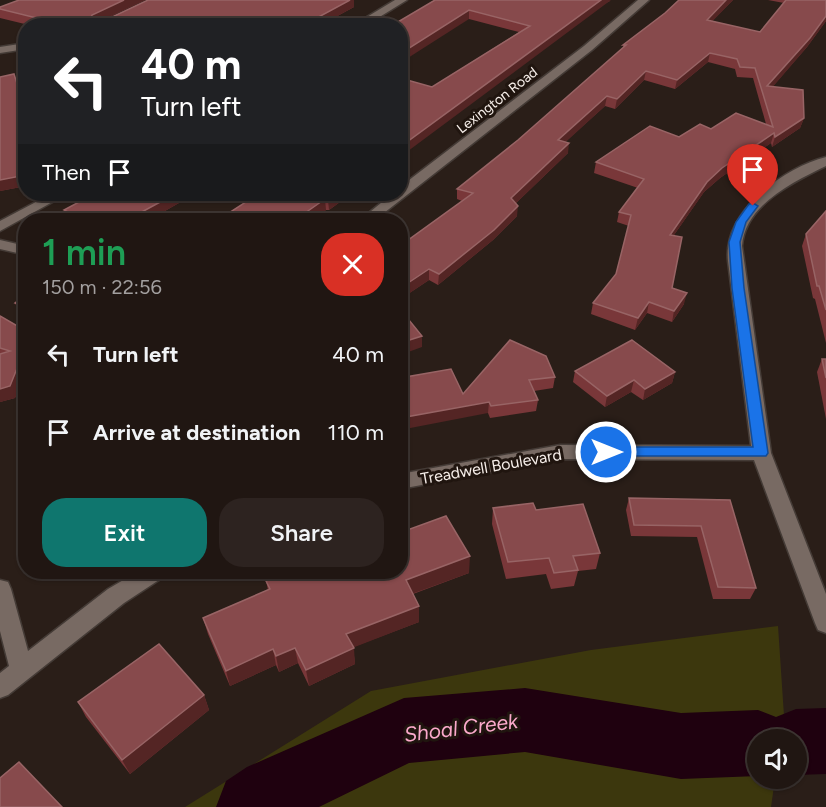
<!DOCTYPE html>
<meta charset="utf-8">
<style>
body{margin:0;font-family:Figtree,sans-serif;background:#2d2320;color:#f1f3f6;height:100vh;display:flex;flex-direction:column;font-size:22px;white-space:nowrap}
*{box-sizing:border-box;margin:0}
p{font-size:20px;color:#a29f9f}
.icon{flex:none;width:33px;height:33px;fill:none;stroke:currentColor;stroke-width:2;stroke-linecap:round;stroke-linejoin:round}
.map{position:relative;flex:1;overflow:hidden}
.drawer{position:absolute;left:18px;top:213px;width:390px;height:366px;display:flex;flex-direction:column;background:#201612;border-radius:24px;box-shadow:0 2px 4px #0004,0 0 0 2px #3d3532}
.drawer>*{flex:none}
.guide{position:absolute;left:18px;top:18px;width:390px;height:183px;border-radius:24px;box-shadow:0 2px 4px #0004,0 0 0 2px #3d3532;background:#202124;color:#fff;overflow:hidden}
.controls{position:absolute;left:747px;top:729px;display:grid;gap:12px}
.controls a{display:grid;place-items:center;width:60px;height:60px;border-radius:50%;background:#201612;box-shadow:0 2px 4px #0004,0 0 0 2px #3d3532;font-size:30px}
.pin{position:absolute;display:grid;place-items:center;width:51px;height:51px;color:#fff;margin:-62px -26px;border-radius:50% 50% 50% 0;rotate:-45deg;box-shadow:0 0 6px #0007}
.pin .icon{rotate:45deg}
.me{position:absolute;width:66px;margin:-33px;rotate:90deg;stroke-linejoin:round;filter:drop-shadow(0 0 4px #0008)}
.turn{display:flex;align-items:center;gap:21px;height:126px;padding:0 24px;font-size:27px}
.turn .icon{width:78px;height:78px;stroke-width:2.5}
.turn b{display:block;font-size:42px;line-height:51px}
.then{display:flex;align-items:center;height:57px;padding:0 24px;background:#0003;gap:12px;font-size:22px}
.round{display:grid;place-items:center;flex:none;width:63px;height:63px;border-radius:24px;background:#2d2320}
.overview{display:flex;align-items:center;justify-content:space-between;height:102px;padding:0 24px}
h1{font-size:36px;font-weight:600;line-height:45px;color:#1e9e55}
.button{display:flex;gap:12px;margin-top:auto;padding:12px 24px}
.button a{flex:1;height:69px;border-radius:24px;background:#0f766e;color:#fff;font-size:24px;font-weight:600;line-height:69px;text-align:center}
.button a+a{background:#2d2320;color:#f1f3f6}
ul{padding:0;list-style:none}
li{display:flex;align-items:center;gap:18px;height:78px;padding:0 24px}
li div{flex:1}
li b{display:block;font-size:22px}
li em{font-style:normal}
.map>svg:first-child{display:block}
</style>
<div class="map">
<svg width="826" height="807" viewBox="0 0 826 807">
<rect width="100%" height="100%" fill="#2a1e18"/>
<!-- green -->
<path fill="#3c370d" d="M778,626L784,716L781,739L758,740V778L775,779L771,807H185L371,691L591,650Z"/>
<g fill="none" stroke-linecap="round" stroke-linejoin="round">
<!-- river -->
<path fill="#1f010f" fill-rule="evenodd" d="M525,688L681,713L758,710L776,717L796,709L826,708V774L796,775V740H758V776L681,779L525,752L409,763L319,807H216L226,781L247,767L404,698Z"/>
<!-- minor casing -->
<g stroke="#443b36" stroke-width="3">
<g id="minor">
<path d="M395,0H407L365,26H352Z"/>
<path d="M638,0H649L592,50L375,220H360L392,194H400V187L584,46Z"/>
<path d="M26,43V49L0,53V47Z"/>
<path d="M826,157V166C793,182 745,205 742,246L771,453L826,594V633L818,630L815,623L754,460L560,459L400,489V474L560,445L751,446L728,261C723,212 783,168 826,157Z"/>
<path d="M51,194H67L0,231V221Z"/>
<path d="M0,240L26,246V255L0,249Z"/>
<path d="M137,572H165L162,578L124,603L8,695L0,698V673L9,666L0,631V580L8,582L11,589L28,651L108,589Z"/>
</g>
</g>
<!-- minor -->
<use href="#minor" fill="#786a63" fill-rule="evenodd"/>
</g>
<!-- wall -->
<g fill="#793739">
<path d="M19,0H145L105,19H108L148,0H354V7L319,26H33L0,18V7Z"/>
<path d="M435,0L610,1L432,87L519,32L469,19Z"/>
<path d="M679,0H733L712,21L760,32L784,3L768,0H826V21L807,47L773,86L804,118L800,128L772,147L771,143L720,178L704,192L674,235L672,288L684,304L672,322L647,313L635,330L591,314L593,303L616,274L629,226L617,222L619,212L638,188L594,173L596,162L679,137L711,129L766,124L753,78L737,77L735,69L708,62L675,89L644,80L615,109L605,106L565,142L568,153L516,203L517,216L493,240L438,285L429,280L402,298L400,297V246L462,201L457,199V189L518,140L623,48V45L665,13Z"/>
<path d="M0,77L26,111V186L0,191Z"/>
<path d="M351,194L329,210H326L311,220H218L288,196Z"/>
<path d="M193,195L149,220H67L64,210Z"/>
<path d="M826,211V343L815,299L813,298L802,246L806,234Z"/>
<path d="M26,294V316L20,314L15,303Z"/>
<path d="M0,316L26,331V370L15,398L0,402Z"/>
<path d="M510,340L555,377L553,388L534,391L538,400L536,411L490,418L488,413L463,394Z"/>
<path d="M822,359H826V419L817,372Z"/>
<path d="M575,371L675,372L672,383L643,400L631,392L605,407L573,382Z"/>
<path d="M629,498L730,500L756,588L750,599H713L697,537L631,536L626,510Z"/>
<path d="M493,508L536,510L600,553L596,569L578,571L574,586L551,589L546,574L506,579L492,524Z"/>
<path d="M402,532L469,573L413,594L419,622L353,647L355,664L309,686L298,663L279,672L276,665L230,686L208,634L203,618L268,590L266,581Z"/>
<path d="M204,695L209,710L130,774L86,717L78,702Z"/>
</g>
<!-- shaded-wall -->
<g fill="#542524">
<path d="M124,0H145L94,24L91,18L92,15Z"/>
<path d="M350,0H354V7L319,26H302Z"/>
<path d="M601,0H611L400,157V147Z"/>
<path d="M726,0H733L705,29L707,20Z"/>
<path d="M469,10V19L400,63V54Z"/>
<path d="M826,16V21L807,47L765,96L767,86Z"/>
<path d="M710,53L708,62L675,89L677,80Z"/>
<path d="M646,71L644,80L615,109L617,99Z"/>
<path d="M607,96L605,106L557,150L558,140Z"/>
<path d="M804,118L800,128L772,147L775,137Z"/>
<path d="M774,133L771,143L720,178L704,192L667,245L670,235L707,182L722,168Z"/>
<path d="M569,143L568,153L511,208V198Z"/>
<path d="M26,175V186L0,191V180Z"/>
<path d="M175,194H193V195L149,220H127Z"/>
<path d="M336,194H351L329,210L328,200Z"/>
<path d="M325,199L326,210L311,220H295Z"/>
<path d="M518,206L517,216L493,240L438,285L439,274Z"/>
<path d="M429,269V280L402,298V287Z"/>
<path d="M687,293L684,304L672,322L674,311Z"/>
<path d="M649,302L647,313L635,330L638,318Z"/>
<path d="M422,336V347L400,355V343Z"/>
<path d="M26,346V370L15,398L0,402V389Z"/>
<path d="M675,372L672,383L643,400L645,389Z"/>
<path d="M634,380L631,392L605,407L607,396Z"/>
<path d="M489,402L488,413L400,430V418Z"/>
<path d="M470,556L469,573L406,596V580Z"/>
<path d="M419,606V622L347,650L346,634Z"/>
<path d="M295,648L298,663L279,672L276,656Z"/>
<path d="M354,648L355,664L309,686L306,670Z"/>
<path d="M273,649L276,665L230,686L226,671Z"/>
<path d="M204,695L209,710L130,774L122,760Z"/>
</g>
<!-- building -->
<g fill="#874a4c" stroke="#986465" stroke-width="1.5">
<path d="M19,0H124L92,15L91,18L108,19L148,0H350L302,26H69L0,9V7Z"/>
<path d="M435,0H601L400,147V78L432,87L530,26L469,10L400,54V26H391Z"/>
<path d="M679,0H726L707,20L760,32L786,0H826V16L810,38L767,86L803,90L804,118L775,137L774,133L722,168L707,182L670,235L682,237L672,288L687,293L674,311L649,302L638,318L593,303L616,274L631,215L619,212L644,179L596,162L650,126L679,137L700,124L711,129L736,113L773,127L755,68L740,67L737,59L710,53L677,80L646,71L617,99L607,96L558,140L569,143L511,198L518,206L494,230L439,274L429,269L402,287L400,286V246L473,193L457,189L518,140L626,45H623L665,13Z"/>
<path d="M14,74L26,112V143L22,142L26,157V175L0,180V77Z"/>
<path d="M94,194H175L127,220H85L64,210Z"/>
<path d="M258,194H282L288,196L294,195L297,194H336L328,200L325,199L295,220H256L249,218L247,220H218Z"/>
<path d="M826,211V310L819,286H817L806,234Z"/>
<path d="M26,294V307L15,303Z"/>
<path d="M400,309L422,336L400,343Z"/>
<path d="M0,316L26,331V346L10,386L0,389V354L10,351L0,348Z"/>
<path d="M510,340L546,356L555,377L529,380L538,400L491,406L489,402L400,418V378L451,369L463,394Z"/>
<path d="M632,340L675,372L645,389L634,380L607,396L575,371Z"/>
<path d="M822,359H826V378Z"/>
<path d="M629,498L730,500L756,588L718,587L701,526L634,525Z"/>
<path d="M533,503L536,510L583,504L600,553L573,556L578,570L554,573L549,558L508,562L493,508Z"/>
<path d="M446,516L470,556L406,580L419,606L346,634L354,648L306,670L295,648L276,656L273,649L226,671L203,618L270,589L266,581L291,572H400V530L402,532Z"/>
<path d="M159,644L204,695L122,760L78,702Z"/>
<path d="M19,762L62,807H0V778Z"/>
</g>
<!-- route -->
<path fill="#1a73e8" stroke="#114b97" stroke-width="1.5" d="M753,203L758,206L746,222L740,242L744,288L768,453L766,456H601L599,452L601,448L606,447H753L732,288L729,242L736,222L749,204Z"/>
<g text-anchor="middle" stroke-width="6" stroke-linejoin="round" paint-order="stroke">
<!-- far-street labels -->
<g font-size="14" fill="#f6eee9" stroke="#20150f">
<text transform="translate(497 100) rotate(-38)" y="5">Lexington Road</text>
</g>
<!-- street labels -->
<g font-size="16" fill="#f6eee9" stroke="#20150f">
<text transform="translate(491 466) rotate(-10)" y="6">Treadwell Boulevard</text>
</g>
<!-- near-water labels -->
<g font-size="21" font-style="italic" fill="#fba9cb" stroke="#20150f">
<text transform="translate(461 728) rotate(-7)" y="7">Shoal Creek</text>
</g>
</g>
</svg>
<div class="controls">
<a><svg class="icon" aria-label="sound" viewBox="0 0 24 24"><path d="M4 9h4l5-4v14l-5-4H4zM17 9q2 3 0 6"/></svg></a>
</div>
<div class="pin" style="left:753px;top:206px;background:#d93025"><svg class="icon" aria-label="arrive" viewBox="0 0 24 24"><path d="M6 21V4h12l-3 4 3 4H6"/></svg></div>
<svg class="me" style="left:606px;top:452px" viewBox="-20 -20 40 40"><circle r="17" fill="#1a73e8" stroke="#fff" stroke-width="3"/><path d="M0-11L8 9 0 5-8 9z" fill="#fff"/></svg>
<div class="guide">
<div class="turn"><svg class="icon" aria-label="left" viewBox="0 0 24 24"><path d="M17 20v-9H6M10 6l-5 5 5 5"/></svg><div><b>40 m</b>Turn left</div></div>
<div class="then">Then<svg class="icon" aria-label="arrive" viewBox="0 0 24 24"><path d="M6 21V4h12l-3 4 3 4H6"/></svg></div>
</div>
<section class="drawer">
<div class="overview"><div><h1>1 min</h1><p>150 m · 22:56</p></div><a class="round" style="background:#d93025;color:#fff"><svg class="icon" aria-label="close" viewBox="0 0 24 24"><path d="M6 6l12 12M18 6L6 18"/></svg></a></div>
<ul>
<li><svg class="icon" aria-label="left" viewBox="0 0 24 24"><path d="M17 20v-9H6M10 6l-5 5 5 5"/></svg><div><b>Turn left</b></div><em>40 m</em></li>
<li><svg class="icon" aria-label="arrive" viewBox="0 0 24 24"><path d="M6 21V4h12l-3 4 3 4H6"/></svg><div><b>Arrive at destination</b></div><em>110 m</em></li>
</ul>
<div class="button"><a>Exit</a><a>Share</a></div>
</section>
</div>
